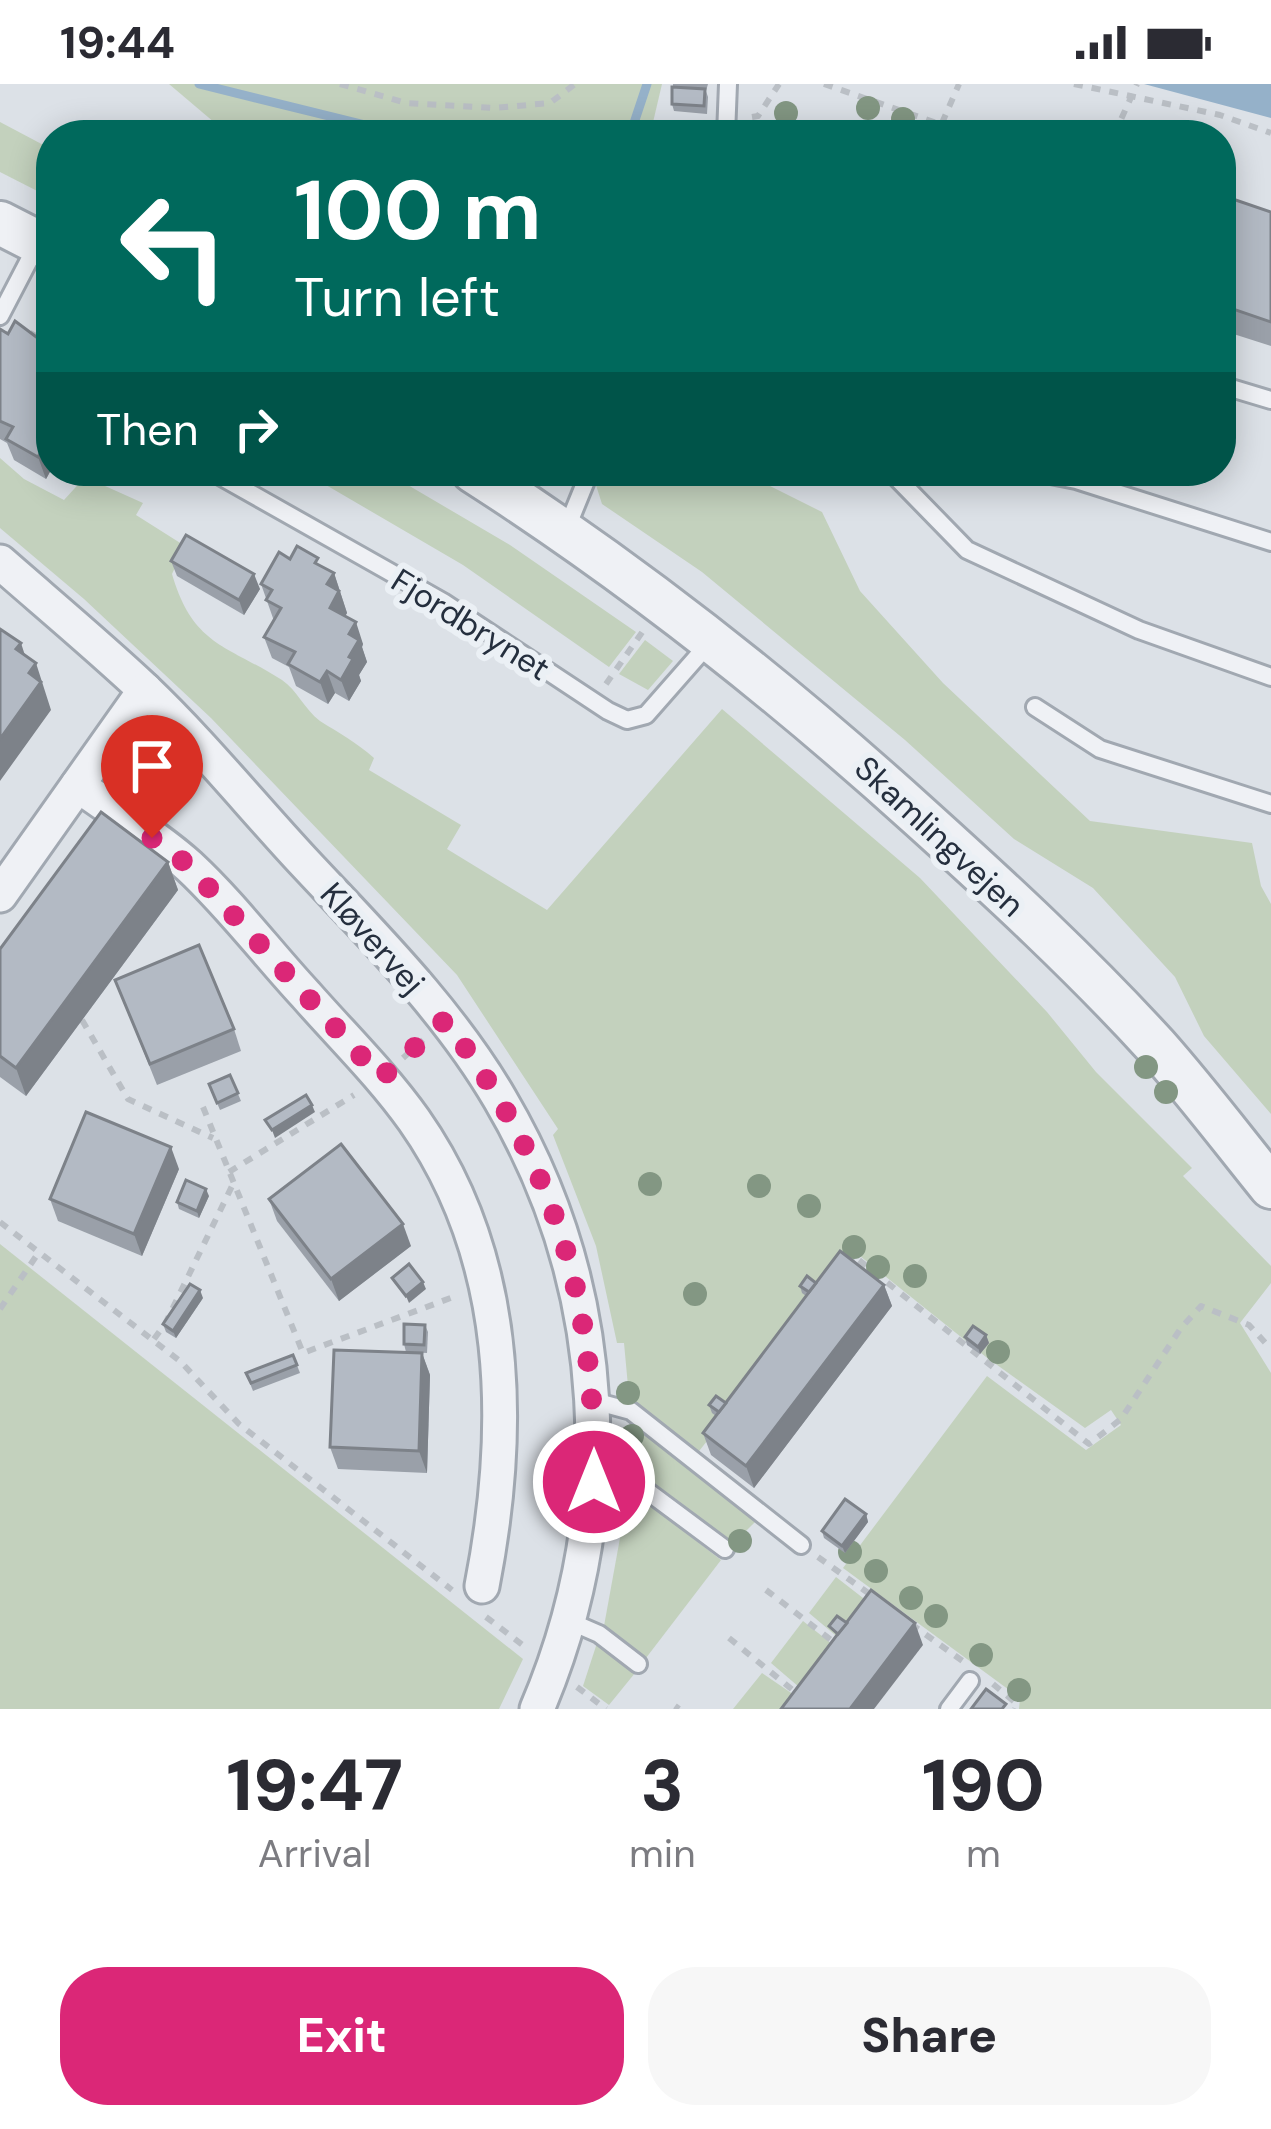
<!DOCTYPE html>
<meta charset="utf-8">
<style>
body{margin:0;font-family:"DM Sans",sans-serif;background:#f7f7f7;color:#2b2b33;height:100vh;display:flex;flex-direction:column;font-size:45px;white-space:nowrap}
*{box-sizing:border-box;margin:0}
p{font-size:39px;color:#7c7c81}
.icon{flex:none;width:66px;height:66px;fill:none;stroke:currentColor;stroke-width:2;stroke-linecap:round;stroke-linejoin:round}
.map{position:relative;height:1625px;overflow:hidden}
.drawer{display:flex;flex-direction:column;background:#fff;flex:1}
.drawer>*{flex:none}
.top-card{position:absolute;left:36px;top:36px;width:1200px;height:366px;border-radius:48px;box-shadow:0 6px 30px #0003;background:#00695c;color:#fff;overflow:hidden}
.pin{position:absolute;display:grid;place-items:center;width:102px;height:102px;color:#fff;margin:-123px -51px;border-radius:50% 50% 50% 0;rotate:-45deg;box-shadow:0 0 12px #0007}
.pin .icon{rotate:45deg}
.me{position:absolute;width:132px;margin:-66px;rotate:0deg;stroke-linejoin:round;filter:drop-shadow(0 0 9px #0008)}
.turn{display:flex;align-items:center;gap:42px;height:252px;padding:0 60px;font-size:54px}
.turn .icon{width:156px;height:156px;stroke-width:2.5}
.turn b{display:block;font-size:84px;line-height:102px}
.then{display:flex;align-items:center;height:114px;padding:0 60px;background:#0003;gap:24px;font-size:45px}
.eta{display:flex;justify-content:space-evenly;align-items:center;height:204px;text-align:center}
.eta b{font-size:72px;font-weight:800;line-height:84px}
.action{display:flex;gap:24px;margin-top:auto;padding:24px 60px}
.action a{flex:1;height:138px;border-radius:48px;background:#db2777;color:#fff;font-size:48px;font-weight:800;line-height:138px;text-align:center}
.action a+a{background:#f7f7f7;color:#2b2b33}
.status{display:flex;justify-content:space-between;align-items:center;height:84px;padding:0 60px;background:#fff;direction:ltr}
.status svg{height:33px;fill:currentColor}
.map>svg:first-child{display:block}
</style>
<div class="status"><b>19:44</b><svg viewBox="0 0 49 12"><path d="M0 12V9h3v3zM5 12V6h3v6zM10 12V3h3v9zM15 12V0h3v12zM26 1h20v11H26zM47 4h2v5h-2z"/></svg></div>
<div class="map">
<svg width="1271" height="1625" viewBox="0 0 1271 1625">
<rect width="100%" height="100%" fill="#dce1e7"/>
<!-- green -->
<g fill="#c3d1bd">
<path d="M169,0H662L650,51H278L215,39Z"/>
<path d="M0,38L51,65V114L0,88Z"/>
<path d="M0,374L24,395L64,416L85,393L143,419L136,431L185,462L172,490C193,562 227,561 282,596C297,606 305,626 320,637C339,649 356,658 374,674L369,686L461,741L447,765L547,826L722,625L920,794L1047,928L1096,988L1192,1084L1183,1092L1271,1182V1199L1240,1239L1271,1289V1625H1019L1020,1614L843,1484L987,1292L1086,1366L1121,1341L1111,1326L1085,1344L986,1273L855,1168L696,1371L629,1313L624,1259H617L596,1162L553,1051L558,1045L457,891L211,634L84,515L0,444Z"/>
<path d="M302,387H384L510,461L636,548L609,583L463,481Z"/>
<path d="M604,387H740L822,428L860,507L943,599L1090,737L1252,759L1261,802L1271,820V1030L1204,952L1175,893L1093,804L1014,755L905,656L702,488L602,420L596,401Z"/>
<path d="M645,556L673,577L648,606L619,590Z"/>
<path d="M0,1160L523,1575L499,1625H0Z"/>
<path d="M623,1343L640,1344L760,1433L734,1459L646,1396L624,1390Z"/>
<path d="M628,1410L641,1414L721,1476L646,1574L604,1542Z"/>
<path d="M836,1493L872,1521L847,1561L809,1529Z"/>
<path d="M803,1537L837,1564L806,1609L771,1579Z"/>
<path d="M597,1559L635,1589L609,1621L583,1602Z"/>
<path d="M762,1589L800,1615L793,1625H733Z"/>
</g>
<!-- water -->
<path fill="#95b1c9" d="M1144,0H1271V34Z"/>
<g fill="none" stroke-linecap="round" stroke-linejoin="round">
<!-- stream -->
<g stroke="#95b1c9" stroke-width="9">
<path d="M199,0L406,51"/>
<path d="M630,51L647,0"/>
</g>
<!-- service casing -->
<g stroke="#a1a8b1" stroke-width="22">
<g id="service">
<path d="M726,51L728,0"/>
<path d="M0,232L38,159"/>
<path d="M1221,301L1271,316"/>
<path d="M211,387L443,518L608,627L627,636L646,631L711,557"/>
<path d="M890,387L967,466L1139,546L1271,593"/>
<path d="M1030,387L1076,396L1271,458"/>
<path d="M566,446L590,387"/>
<path d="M1035,623L1100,665L1271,720"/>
<path d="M594,1317L631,1327L801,1461"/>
<path d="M594,1398L639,1401L725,1465"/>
<path d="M569,1537L599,1550L638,1580"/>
<path d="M949,1625L970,1597"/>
</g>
</g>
<!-- minor casing -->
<g stroke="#a1a8b1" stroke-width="39">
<g id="minor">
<path d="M0,478C48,520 97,561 143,604C200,658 250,720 303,777C373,852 448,926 500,1015C610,1202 622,1426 537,1625"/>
<path d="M78,701C114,728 156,752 189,782C231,821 267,869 306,911C342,952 382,991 414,1036C511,1174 513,1343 482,1502"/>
<path d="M0,811L145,606"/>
</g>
</g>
<!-- tertiary casing -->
<g stroke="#a1a8b1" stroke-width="48">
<g id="tertiary">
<path d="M0,139L51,165"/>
<path d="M473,387C632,489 780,606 920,733C1001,806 1082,881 1156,962C1196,1007 1233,1056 1271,1103"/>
</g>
</g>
<!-- path -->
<g stroke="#babfc5" stroke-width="6" stroke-dasharray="9 9" stroke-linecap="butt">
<path d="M340,0L406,19L494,24L550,19L575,0"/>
<path d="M824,0L971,51"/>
<path d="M1074,0L1220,31L1271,49"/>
<path d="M752,33L758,32L779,0"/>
<path d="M942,39L959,0"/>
<path d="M1114,51L1137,0"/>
<path d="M30,249L51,260"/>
<path d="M606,600L643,547"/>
<path d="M82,936L128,1015L213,1054"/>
<path d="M403,974L424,955"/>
<path d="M203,1023L303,1269L456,1212"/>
<path d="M229,1088L354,1011"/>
<path d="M0,1138L180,1277L239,1340L452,1506"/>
<path d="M847,1181L854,1172L1089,1360L1121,1335L1181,1244L1201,1222L1249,1241L1271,1265"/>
<path d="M0,1225L39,1168"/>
<path d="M154,1255L165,1240L234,1098"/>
<path d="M818,1473L871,1511"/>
<path d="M766,1506L839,1562"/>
<path d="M486,1533L528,1565"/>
<path d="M911,1540L964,1578"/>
<path d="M729,1554L800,1612"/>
<path d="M993,1600L1017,1620L1015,1625"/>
<path d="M577,1603L606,1625"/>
<path d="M675,1622L679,1625"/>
</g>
<!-- service -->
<use href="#service" stroke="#eff1f5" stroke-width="16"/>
<!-- minor -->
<use href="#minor" stroke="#eff1f5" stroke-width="33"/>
<!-- tertiary -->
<use href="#tertiary" stroke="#eff1f5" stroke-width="42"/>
</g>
<!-- trees -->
<g fill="#839783">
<circle cx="868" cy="24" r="12"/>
<circle cx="786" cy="29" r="12"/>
<circle cx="903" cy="35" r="12"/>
<circle cx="1146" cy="983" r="12"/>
<circle cx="1166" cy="1008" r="12"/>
<circle cx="650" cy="1100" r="12"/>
<circle cx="759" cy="1102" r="12"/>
<circle cx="809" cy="1122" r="12"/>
<circle cx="854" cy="1163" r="12"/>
<circle cx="878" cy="1183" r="12"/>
<circle cx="915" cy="1192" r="12"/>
<circle cx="695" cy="1210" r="12"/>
<circle cx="998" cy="1268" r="12"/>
<circle cx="628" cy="1309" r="12"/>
<circle cx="632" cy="1352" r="12"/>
<circle cx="637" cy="1383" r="12"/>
<circle cx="740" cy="1457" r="12"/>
<circle cx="850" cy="1468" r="12"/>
<circle cx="876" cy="1487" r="12"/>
<circle cx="911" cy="1514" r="12"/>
<circle cx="936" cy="1532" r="12"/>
<circle cx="981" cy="1571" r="12"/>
<circle cx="1019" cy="1606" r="12"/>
</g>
<!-- wall -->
<g fill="#9aa0a9">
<path d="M673,0H708L706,7L708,13L707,30L674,27L672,20Z"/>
<path d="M1221,111L1271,128V262L1221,246Z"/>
<path d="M0,245L51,264V386L46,395L14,376L7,359L0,355Z"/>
<path d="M290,475L321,482L334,489L347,529L345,532L363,560L362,563L367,578L359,591L361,597L349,617L335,609L328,620L296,602L289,583L272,574L264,553L274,537L261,500Z"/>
<path d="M171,477L260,505L244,531L177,492Z"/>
<path d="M168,778L178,806L26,1012L0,993V865Z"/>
<path d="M115,896L234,945L241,967L157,1001Z"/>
<path d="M230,991L241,1017L220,1026L209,1000Z"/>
<path d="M179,1085L142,1172L58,1137L50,1115Z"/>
<path d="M209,1112L199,1134L179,1125L177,1118Z"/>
<path d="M269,1115L411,1162L339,1217L277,1137Z"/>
<path d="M816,1199L884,1201L892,1222L754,1404L711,1371L703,1349L716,1332L712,1329L709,1321L726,1319L806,1212L802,1209L800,1202Z"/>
<path d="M203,1214L176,1254L166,1248L163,1240Z"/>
<path d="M425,1241L428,1248L427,1269L406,1268L404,1260Z"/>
<path d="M986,1251L989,1259L980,1270L967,1261L965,1253Z"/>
<path d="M422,1269L430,1291L427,1389L338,1385L330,1363Z"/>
<path d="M293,1271L300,1289L253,1307L246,1289Z"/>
<path d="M866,1430L868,1438L845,1469L824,1454L822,1447Z"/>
</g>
<!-- shaded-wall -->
<g fill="#7d8289">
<path d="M44,362L51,381V386L46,395L38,373Z"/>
<path d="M334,489L347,529L338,545L330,524L327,500Z"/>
<path d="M254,490L260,505L244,531L239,516Z"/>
<path d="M356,538L363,560L362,563L367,578L359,591L361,597L349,617L341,596L349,573V550Z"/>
<path d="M21,559L30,587L36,579L51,626L0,697V655L16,565Z"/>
<path d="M327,587L335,609L328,620L320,598Z"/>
<path d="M168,778L178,806L26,1012L16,984Z"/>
<path d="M312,1021L315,1028L275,1054L272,1046Z"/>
<path d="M171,1063L179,1085L142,1172L134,1150Z"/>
<path d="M206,1105L209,1112L199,1134L197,1127Z"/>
<path d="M403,1140L411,1162L339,1217L331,1195Z"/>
<path d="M423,1198L426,1205L409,1219L406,1212Z"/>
<path d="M884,1201L892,1222L754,1404L746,1382Z"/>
<path d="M200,1206L203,1214L176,1254L173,1247Z"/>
<path d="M986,1251L989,1259L980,1270L978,1263Z"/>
<path d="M422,1269L430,1291L427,1389L419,1367Z"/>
<path d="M866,1430L868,1438L845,1469L842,1462Z"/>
<path d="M915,1539L923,1561L874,1625H850Z"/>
</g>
<!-- building -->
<g fill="#b3bac4" stroke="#7d8289" stroke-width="3">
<path d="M672,3L705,5L704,22L672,20Z"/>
<path d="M660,43L695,49L694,51H659Z"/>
<path d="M1221,111L1271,128V238L1221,221Z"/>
<path d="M15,237L51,264L45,276L51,279V292L47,299L51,301V366L44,362L38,373L6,355L13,343L0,337V245L8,250Z"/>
<path d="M186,451L254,490L239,516L171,477Z"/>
<path d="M297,462L318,474L315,479L334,489L327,500L339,507L330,524L356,538L349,550L359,556L349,573L353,575L341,596L327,587L320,598L288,580L295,568L264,553L281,524L266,516L272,506L261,500L279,468L290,475Z"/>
<path d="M0,545L21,559L16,565L36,579L29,589L41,598L0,655Z"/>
<path d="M101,728L168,778L16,984L0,972V865Z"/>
<path d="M199,861L234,945L150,980L115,896Z"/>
<path d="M230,991L238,1009L217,1019L209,1000Z"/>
<path d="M306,1011L312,1021L272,1046L265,1036Z"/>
<path d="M86,1028L171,1063L134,1150L50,1115Z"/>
<path d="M341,1060L403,1140L331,1195L269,1115Z"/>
<path d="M186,1096L206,1105L197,1127L177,1118Z"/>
<path d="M840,1167L884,1201L746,1382L703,1349Z"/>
<path d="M409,1180L423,1198L406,1212L392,1194Z"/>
<path d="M807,1192L816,1199L809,1208L800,1202Z"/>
<path d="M190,1200L200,1206L173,1247L163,1240Z"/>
<path d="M404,1240L425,1241L424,1261L404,1260Z"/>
<path d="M973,1242L986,1251L978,1263L965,1253Z"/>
<path d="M334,1266L422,1269L419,1367L330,1363Z"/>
<path d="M293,1271L297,1281L251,1299L246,1289Z"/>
<path d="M716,1312L726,1319L719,1328L709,1321Z"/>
<path d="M845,1415L866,1430L842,1462L822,1447Z"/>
<path d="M871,1506L915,1539L850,1625H781Z"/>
<path d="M837,1532L847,1539L838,1550L829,1542Z"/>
<path d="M986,1605L1006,1620L1002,1625H971Z"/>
</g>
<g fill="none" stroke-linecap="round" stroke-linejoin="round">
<!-- route -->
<path stroke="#db2777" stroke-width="21" stroke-dasharray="0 37.8" d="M152,754L188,781L381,994L445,936C557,1085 595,1213 594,1398"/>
</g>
<g text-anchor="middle" stroke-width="12" stroke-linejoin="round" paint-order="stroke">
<!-- street labels -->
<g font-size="33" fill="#252f3e" stroke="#ebf0f5">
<text transform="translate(471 540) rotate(32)" y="12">Fjordbrynet</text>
<text transform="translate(940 752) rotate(43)" y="12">Skamlingvejen</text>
<text transform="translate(373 854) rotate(48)" y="12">Kløvervej</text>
</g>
</g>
</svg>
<div class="pin" style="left:152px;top:754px;background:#d93025"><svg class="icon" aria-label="arrive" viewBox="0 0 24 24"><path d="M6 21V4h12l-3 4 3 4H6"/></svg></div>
<svg class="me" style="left:594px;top:1398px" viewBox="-20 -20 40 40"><circle r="17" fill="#db2777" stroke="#fff" stroke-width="3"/><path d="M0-11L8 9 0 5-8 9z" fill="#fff"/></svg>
<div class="top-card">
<div class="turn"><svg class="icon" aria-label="left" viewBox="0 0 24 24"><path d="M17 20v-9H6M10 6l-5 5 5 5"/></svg><div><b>100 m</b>Turn left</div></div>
<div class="then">Then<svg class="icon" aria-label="right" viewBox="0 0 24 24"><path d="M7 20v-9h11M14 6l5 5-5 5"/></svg></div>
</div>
</div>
<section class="drawer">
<div class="eta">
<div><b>19:47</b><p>Arrival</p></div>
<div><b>3</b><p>min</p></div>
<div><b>190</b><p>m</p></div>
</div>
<div class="action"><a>Exit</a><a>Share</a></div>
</section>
